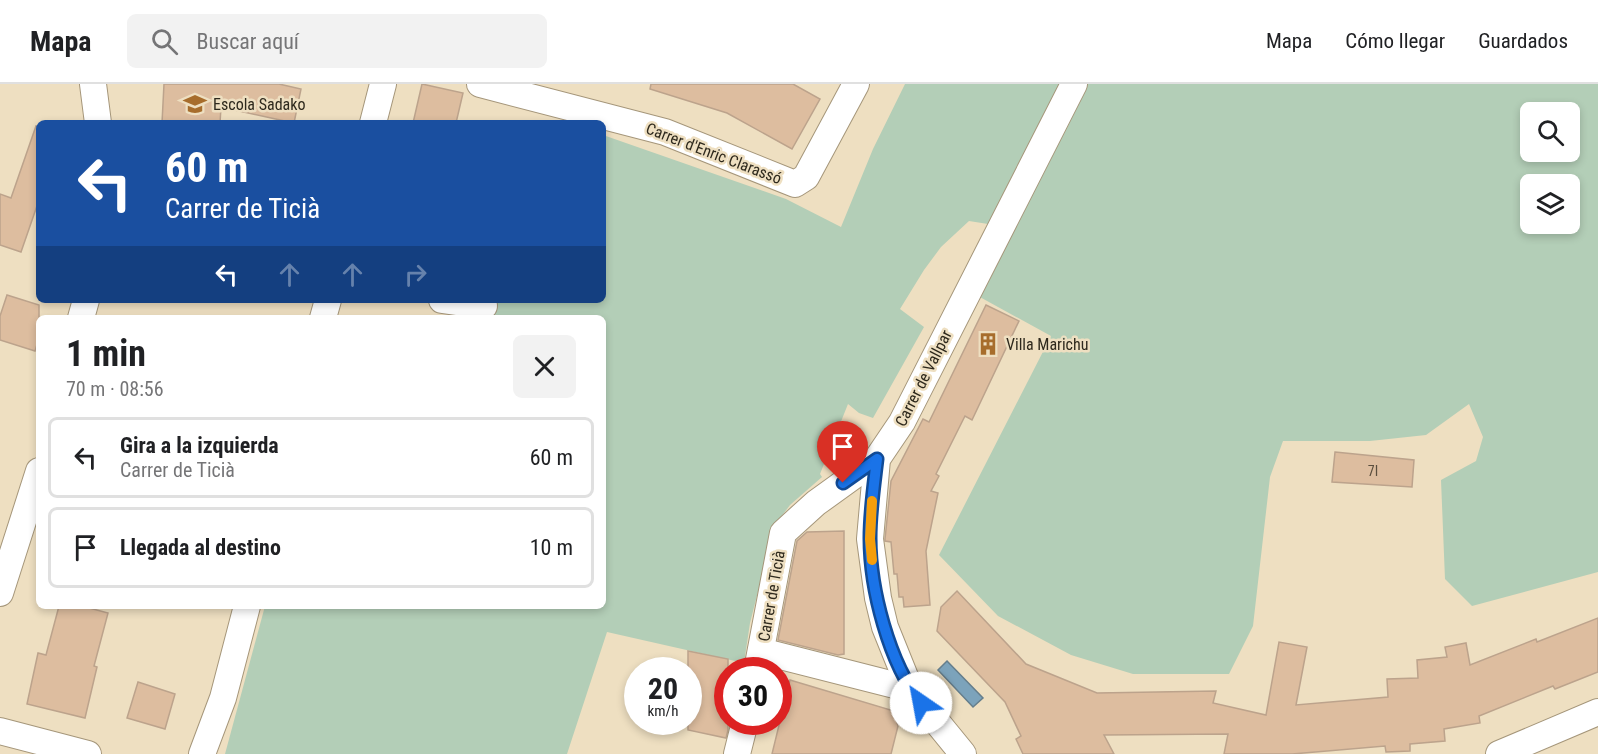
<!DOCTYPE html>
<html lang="es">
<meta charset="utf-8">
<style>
body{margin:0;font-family:"Roboto Condensed",sans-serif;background:#f2f2f2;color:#202124;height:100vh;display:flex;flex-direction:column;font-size:22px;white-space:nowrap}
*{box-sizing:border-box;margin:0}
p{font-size:20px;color:#757577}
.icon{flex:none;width:33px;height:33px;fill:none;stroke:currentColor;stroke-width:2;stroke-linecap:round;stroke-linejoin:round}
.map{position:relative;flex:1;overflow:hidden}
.panel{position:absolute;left:36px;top:231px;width:570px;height:294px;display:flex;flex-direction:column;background:#fff;border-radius:9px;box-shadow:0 3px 9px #0003}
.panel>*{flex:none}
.banner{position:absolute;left:36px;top:36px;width:570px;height:183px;border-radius:9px;box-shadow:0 3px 9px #0003;background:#1a4fa0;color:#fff;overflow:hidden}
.buttons{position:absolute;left:1520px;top:18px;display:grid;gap:12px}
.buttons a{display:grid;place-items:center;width:60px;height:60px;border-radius:9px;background:#fff;box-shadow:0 3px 9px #0003;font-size:30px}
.speed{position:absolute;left:624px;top:573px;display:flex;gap:12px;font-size:30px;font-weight:700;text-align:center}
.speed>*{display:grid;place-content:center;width:78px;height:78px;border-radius:50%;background:#fff;box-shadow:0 3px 9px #0003;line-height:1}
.speed small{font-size:15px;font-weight:400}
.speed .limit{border:9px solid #d22;background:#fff;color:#111}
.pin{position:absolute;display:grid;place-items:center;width:51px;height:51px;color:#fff;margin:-62px -26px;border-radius:50% 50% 50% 0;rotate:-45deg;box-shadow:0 0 6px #0007}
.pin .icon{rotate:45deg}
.me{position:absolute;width:66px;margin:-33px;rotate:327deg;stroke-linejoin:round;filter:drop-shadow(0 0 4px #0008)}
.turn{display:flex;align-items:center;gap:21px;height:126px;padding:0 30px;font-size:27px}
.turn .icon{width:78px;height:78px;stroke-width:2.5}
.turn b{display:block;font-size:42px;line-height:51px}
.lanes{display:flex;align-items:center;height:57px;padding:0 30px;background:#0003;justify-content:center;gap:30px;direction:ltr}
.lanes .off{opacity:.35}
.round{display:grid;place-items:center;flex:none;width:63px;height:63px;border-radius:9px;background:#f2f2f2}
.summary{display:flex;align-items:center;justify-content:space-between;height:102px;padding:0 30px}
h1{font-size:36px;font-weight:700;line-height:45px}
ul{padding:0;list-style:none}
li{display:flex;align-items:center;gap:18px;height:81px;margin:0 12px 9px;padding:0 18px;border:3px solid #e0e0e0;border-radius:9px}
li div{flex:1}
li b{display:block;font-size:22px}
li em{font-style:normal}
header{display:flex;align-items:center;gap:36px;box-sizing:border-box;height:84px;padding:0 30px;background:#fff;border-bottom:2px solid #e0e0e0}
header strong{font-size:28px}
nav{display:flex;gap:33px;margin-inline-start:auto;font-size:21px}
.search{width:420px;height:54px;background:#f2f2f2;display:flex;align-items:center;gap:15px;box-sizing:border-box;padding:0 21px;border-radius:9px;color:#757577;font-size:22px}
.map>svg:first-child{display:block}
</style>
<header>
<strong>Mapa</strong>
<div class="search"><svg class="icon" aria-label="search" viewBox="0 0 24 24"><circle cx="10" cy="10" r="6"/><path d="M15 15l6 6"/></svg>Buscar aquí</div>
<nav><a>Mapa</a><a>Cómo llegar</a><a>Guardados</a></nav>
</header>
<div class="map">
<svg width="1598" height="670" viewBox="0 0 1598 670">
<rect width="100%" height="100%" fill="#eedfc1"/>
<!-- green -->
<g fill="#b3ceb7" fill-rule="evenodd">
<path d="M905,0H1067L988,140L969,137L941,163L924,186L900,225L924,243L873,334L859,329L848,320L820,390L822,393L790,421L775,441L750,539L744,579L607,548L567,670H225L265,522H603V234H481L486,216H603V51L786,115L841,143L873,65Z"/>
<path d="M1084,0H1598V488L1472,522L1445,495L1441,396L1476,377L1483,353L1469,320L1426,351L1370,357H1283L1270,393L1253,542L1229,590H1133L1071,571L998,532L939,471L1051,252L978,212L1069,40ZM1530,28H1569V68H1530ZM1530,100H1569V140H1530Z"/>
</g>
<!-- water -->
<path fill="#7ca3bb" stroke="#657e8c" stroke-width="1.5" d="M947,577L983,614L973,623L938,586Z"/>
<!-- building -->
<g fill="#ddbd9f" stroke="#bca38c" stroke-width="1.5">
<path d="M164,0H279L301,5L294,39L221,23L220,39H162Z"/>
<path d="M422,0L463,9L456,39H413Z"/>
<path d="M651,0H793L820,15L792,65L727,29L650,5Z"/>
<path d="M36,42L39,43V116L21,168L0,161V110L11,114Z"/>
<path d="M7,211L39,221V254L35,267L0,256V232Z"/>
<path d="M986,221L1019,237L972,336L965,332L936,390L939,392L931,407L938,409L926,467L930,521L904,523L903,513H899L897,490H894L891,458L885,457V455L891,397L923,335L929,338Z"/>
<path d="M1335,368L1414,376L1412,403L1332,398Z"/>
<path d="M844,447V570L838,571L778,556L797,457L807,448Z"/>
<path d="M957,507L1026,580L1097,609L1216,607L1213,619L1266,631L1279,558L1307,563L1296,621L1388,613L1387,595L1418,594L1417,576L1447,573L1445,563L1466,559L1470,581L1536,555L1537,558L1598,534V588L1555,605L1553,602L1479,632L1480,639L1444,645L1445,657L1410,660V667L1386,668L1385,662L1292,670H1224L1228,650L1104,651L1114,670H1023L1016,655L1021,652L1005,618L937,547L941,523Z"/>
<path d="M59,522H82L108,529L94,582L97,583L85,634L27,620L38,569L46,571Z"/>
<path d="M688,567L728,575V646L726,654L688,646Z"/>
<path d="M790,596L894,627L898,642L891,670H772Z"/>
<path d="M138,598L175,610L165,645L127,634Z"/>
</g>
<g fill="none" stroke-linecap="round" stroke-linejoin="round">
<!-- street casing -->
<g stroke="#a5967a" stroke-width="28">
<g id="street">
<path d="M93,0L98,39"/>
<path d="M480,0L665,48L795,100L806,93L856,0"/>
<path d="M373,39L383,0"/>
<path d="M442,216L484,222"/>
<path d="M81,234L86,216"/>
<path d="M323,234L328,216"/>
<path d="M0,509L39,387"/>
<path d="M761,567L910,605"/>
<path d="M757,586L783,449L816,419L877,375"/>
<path d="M0,647L88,670"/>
<path d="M202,670L223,614L247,522"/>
<path d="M737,670L745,638"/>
<path d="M963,670L910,605L885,543L878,514L870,455L877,375L902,338L1074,0"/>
<path d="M1499,670L1598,628"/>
</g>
</g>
<!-- street -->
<use href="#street" stroke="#fff" stroke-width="26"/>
</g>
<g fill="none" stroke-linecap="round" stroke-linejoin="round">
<!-- route casing -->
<g stroke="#114b97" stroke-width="15">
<path id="route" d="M843,399L877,375C874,401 870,427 870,454C870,505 889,579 921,619"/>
</g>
<!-- route -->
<use href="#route" stroke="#1a73e8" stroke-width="10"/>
<!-- slow -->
<path stroke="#f59e0b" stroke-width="10" d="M872,476L870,455L872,417"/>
</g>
<!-- icons -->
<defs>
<g id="school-bare" transform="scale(1.8)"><path d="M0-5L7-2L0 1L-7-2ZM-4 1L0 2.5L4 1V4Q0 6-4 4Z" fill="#a76d2c" stroke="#eedfc1" stroke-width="2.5" paint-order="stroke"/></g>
<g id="building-bare" transform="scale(1.8)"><path d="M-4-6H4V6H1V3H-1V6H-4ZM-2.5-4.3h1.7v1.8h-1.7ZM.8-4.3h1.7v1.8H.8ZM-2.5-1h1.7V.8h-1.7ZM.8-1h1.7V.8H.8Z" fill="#a76d2c" stroke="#eedfc1" stroke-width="2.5" paint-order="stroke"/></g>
</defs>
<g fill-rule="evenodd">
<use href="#school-bare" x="195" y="20"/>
<use href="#building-bare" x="988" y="260"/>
</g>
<g text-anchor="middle" stroke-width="5" stroke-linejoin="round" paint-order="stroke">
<!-- number labels -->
<g font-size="14" fill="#5a4e3e">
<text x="1373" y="392">7I</text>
</g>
<!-- poi labels -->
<g font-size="16" fill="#2e291d" stroke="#eedfc1" text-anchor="start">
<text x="213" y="26">Escola Sadako</text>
<text x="1006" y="266">Villa Marichu</text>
</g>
<!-- street labels -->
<g font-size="16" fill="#2e291d" stroke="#eedfc1">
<text transform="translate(714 69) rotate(21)" y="6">Carrer d'Enric Clarassó</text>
<text transform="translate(923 294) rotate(-63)" y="6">Carrer de Vallpar</text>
<text transform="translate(771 512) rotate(-80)" y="6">Carrer de Ticià</text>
</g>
</g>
</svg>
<div class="buttons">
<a><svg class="icon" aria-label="search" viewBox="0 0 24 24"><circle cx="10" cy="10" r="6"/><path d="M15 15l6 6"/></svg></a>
<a><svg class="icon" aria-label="layers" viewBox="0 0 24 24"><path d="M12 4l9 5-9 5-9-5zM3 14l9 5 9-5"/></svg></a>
</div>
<div class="speed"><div>20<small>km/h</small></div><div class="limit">30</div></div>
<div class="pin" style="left:843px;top:399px;background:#d93025"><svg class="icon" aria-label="arrive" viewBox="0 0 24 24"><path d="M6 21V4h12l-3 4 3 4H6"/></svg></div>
<svg class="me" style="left:921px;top:619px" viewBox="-20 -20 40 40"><circle r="19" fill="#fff"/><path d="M0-13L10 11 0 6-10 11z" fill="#1a73e8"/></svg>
<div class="banner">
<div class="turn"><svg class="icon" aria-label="left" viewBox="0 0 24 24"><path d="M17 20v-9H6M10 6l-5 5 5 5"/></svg><div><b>60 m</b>Carrer de Ticià</div></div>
<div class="lanes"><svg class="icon" aria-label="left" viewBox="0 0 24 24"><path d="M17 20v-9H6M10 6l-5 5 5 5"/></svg><svg class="icon off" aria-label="ahead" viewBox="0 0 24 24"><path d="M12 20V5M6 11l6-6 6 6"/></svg><svg class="icon off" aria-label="ahead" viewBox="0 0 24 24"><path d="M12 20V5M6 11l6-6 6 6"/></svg><svg class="icon off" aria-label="right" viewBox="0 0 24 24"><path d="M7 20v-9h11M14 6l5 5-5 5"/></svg></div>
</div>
<section class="panel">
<div class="summary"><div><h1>1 min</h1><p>70 m · 08:56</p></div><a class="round"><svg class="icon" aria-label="close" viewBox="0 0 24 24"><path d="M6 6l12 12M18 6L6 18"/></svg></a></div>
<ul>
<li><svg class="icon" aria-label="left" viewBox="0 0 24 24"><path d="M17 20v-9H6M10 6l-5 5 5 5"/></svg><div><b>Gira a la izquierda</b><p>Carrer de Ticià</p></div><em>60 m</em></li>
<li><svg class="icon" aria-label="arrive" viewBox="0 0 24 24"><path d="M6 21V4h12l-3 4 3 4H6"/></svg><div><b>Llegada al destino</b></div><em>10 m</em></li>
</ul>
</section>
</div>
